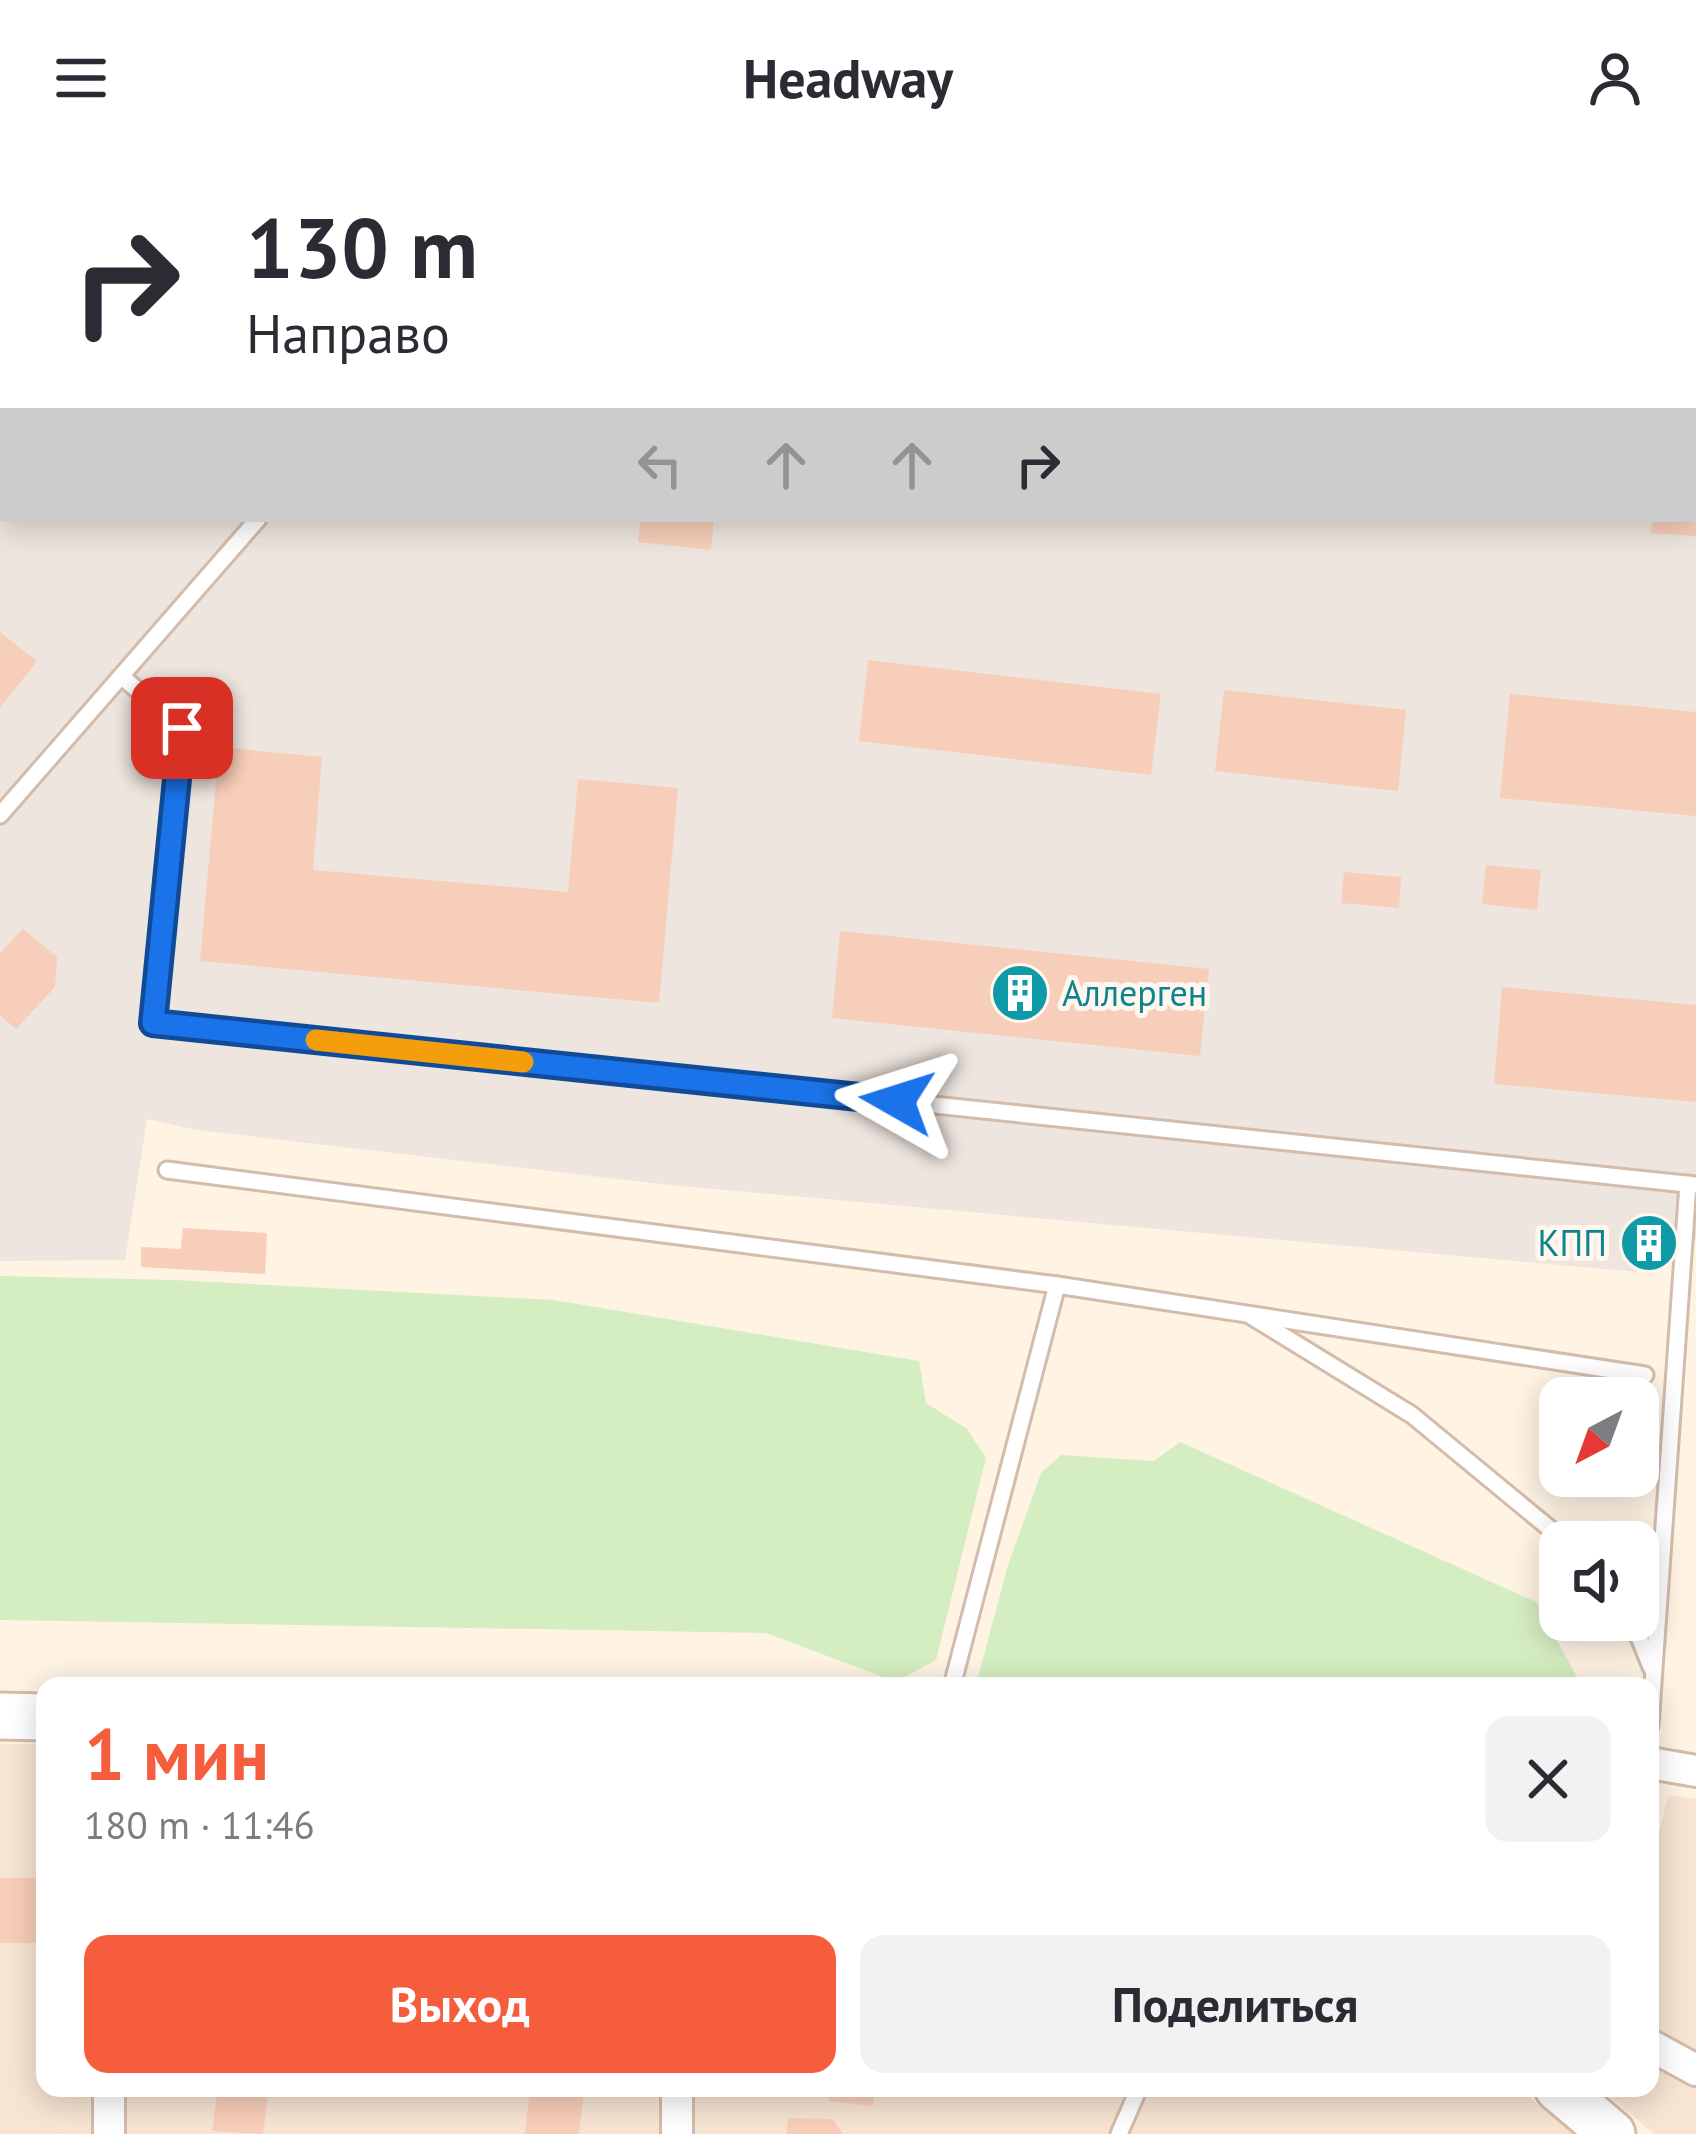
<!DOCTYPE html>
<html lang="ru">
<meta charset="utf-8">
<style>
body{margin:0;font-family:"PT Sans",sans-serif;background:#f2f2f3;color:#2b2b33;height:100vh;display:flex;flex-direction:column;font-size:45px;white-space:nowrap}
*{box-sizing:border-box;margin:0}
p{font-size:39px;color:#7c7c81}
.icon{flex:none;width:66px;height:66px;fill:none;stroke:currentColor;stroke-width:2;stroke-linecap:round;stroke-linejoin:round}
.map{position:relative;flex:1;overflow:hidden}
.panel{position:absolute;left:36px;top:1521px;width:1623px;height:420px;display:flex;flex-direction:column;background:#fff;border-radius:24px;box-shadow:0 6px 30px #0003}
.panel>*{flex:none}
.top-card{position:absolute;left:0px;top:0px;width:1698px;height:366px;box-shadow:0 6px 30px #0003;background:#fff;color:#2b2b33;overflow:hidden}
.needle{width:78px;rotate:221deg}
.fabs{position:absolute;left:1539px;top:1221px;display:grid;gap:24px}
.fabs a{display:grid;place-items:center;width:120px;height:120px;border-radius:24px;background:#fff;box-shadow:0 6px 30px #0003;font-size:60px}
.pin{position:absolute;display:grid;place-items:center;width:102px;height:102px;color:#fff;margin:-51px;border-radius:24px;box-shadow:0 6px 18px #0006}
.me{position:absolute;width:132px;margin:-66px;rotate:276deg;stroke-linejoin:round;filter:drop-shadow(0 0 9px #0008)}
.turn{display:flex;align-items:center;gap:42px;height:252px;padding:0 48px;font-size:54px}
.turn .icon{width:156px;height:156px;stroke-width:2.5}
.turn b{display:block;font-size:84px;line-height:102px}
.lanes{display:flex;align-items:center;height:114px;padding:0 48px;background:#0003;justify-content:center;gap:60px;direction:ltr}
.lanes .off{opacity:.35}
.round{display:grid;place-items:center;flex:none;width:126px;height:126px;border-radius:24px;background:#f2f2f3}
.head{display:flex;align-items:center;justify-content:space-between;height:204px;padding:0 48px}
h1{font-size:72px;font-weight:700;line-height:90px;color:#f55d3d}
.primary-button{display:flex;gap:24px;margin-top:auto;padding:24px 48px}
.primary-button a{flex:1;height:138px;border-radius:24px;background:#f55d3d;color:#fff;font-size:48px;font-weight:700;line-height:138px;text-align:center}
.primary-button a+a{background:#f2f2f3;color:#2b2b33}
header{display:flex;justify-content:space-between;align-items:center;height:156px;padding:0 48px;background:#fff;font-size:54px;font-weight:700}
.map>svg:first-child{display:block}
</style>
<header><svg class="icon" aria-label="menu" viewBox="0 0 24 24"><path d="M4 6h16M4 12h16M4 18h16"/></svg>Headway<svg class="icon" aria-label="person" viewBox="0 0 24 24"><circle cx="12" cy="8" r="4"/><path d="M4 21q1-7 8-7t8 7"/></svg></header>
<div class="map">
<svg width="1696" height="1978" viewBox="0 0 1696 1978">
<rect width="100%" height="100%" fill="#fff3e4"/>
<!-- residential -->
<g fill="#f7e4d2">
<path d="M0,1588H45V1932H1518L1575,1978H0Z"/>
<path d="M1668,1639L1696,1643V1978H1654L1600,1932H1650V1714Z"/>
</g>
<!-- industrial -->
<path fill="#eee5df" d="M0,0L1142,3H3V363H1695L1696,53V1085L1640,1079L1637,1116L670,1029L197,974L147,963L125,1104L0,1105Z"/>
<!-- green -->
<g fill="#d5eec1">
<path d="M0,1120L175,1124L554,1144L919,1205L926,1247L967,1273L986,1302L936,1504L896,1526L766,1477L0,1464Z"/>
<path d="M1180,1286L1536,1446L1582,1530H979L977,1525L1008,1409L1041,1317L1061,1299L1154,1305Z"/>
</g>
<!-- building -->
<g fill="#f7ceb9">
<path d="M641,363H714L711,394L638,386Z"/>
<path d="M1652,363H1696V380L1651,377Z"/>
<path d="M0,476L37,505L0,552Z"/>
<path d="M868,504L1161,538L1151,619L859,585Z"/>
<path d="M1224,534L1406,554L1398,635L1215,615Z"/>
<path d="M1510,538L1696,556V660L1500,642Z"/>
<path d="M219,591L322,601L313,714L568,736L578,623L678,632L659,847L200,805Z"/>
<path d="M1486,709L1541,714L1537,754L1482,748Z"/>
<path d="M1344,716L1401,721L1399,752L1341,747Z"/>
<path d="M23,773L57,801L55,831L16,873L0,859V797Z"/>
<path d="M840,775L1209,813L1200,900L832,862Z"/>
<path d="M1502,831L1696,849V946L1494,928Z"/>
<path d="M1639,1068L1661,1070L1660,1095L1638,1094Z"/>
<path d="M183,1072L267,1077L265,1118L141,1111V1091L181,1093Z"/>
<rect x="0" y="1722" width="45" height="65"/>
<path d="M218,1932H269L263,1978L212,1975Z"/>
<path d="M530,1932L584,1934L579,1978H525Z"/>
<path d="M830,1932H875L873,1950L829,1945Z"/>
<path d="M788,1962L833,1963L843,1978H786Z"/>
</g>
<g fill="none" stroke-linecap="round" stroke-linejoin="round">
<!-- lane casing -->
<g stroke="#d4bcac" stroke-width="21">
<g id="lane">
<path d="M539,0V3"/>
<path d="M121,520L182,572L153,867L1696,1029"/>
<path d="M0,659L258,363"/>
<path d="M167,1014L1057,1129L1645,1219"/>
<path d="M1251,1160L1412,1259L1566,1386"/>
<path d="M1632,1464L1651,1511"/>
<path d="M952,1530L1057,1129"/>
<path d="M1650,1570L1688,1028"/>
<path d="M1119,1978L1139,1932"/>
</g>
</g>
<!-- street casing -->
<g stroke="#d4bcac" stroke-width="36">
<g id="street">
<path d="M1650,1607L1696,1615"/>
<path d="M1650,1889L1696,1914"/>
<path d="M109,1932V1978"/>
<path d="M677,1978V1932"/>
</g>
</g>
<!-- secondary casing -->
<g stroke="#d7bba8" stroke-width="51">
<g id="secondary">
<path d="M0,1560L45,1561"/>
<path d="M1558,1932L1612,1978"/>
</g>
</g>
<!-- lane -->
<use href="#lane" stroke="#fff" stroke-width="15"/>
<!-- street -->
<use href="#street" stroke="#fff" stroke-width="30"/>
<!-- secondary -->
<use href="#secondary" stroke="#fff" stroke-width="45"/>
</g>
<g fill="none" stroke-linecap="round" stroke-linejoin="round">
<!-- route casing -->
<g stroke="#114b97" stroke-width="30">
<path id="route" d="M182,572L153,867L897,945"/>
</g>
<!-- route -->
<use href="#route" stroke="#1a73e8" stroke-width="21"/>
<!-- slow -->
<path stroke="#f59e0b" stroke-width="21" d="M316,884L523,906"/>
</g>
<!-- icons -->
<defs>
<g id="building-disc" transform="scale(3)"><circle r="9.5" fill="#0f9aa8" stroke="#fff7ed"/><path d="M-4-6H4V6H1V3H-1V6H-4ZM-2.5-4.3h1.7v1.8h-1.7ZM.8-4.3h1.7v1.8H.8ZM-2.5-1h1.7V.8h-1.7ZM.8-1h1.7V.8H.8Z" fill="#fff"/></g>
</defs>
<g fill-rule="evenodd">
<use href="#building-disc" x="1020" y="837"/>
<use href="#building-disc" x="1649" y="1087"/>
</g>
<g text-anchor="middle" stroke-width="10" stroke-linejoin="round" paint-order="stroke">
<!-- culture labels -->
<g font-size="36" fill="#0d838f" stroke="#fff7ed" text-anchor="start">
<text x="1062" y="850">Аллерген</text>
<text x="1607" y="1100" text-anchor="end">КПП</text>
</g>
</g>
</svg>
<div class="fabs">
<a><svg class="needle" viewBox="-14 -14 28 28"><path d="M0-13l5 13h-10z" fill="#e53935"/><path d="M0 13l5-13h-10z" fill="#7c7c81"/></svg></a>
<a><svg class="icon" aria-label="sound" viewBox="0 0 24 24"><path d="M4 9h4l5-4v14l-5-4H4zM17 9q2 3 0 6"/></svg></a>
</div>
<div class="pin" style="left:182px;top:572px;background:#d93025"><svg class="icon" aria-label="arrive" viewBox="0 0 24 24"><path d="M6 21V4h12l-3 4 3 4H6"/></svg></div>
<svg class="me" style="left:897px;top:945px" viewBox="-20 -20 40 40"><path d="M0-17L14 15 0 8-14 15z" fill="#1a73e8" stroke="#fff" stroke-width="4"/></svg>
<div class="top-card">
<div class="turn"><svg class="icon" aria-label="right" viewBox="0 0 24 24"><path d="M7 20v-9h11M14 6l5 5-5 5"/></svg><div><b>130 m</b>Направо</div></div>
<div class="lanes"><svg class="icon off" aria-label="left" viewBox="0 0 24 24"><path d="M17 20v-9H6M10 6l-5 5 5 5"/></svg><svg class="icon off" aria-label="ahead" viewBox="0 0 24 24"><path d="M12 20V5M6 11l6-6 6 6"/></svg><svg class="icon off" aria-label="ahead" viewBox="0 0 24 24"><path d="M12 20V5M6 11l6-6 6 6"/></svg><svg class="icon" aria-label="right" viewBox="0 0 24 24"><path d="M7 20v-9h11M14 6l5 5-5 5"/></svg></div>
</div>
<section class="panel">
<div class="head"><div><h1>1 мин</h1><p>180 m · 11:46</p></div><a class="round"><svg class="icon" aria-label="close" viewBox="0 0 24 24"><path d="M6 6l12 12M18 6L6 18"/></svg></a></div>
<div class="primary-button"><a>Выход</a><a>Поделиться</a></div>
</section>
</div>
